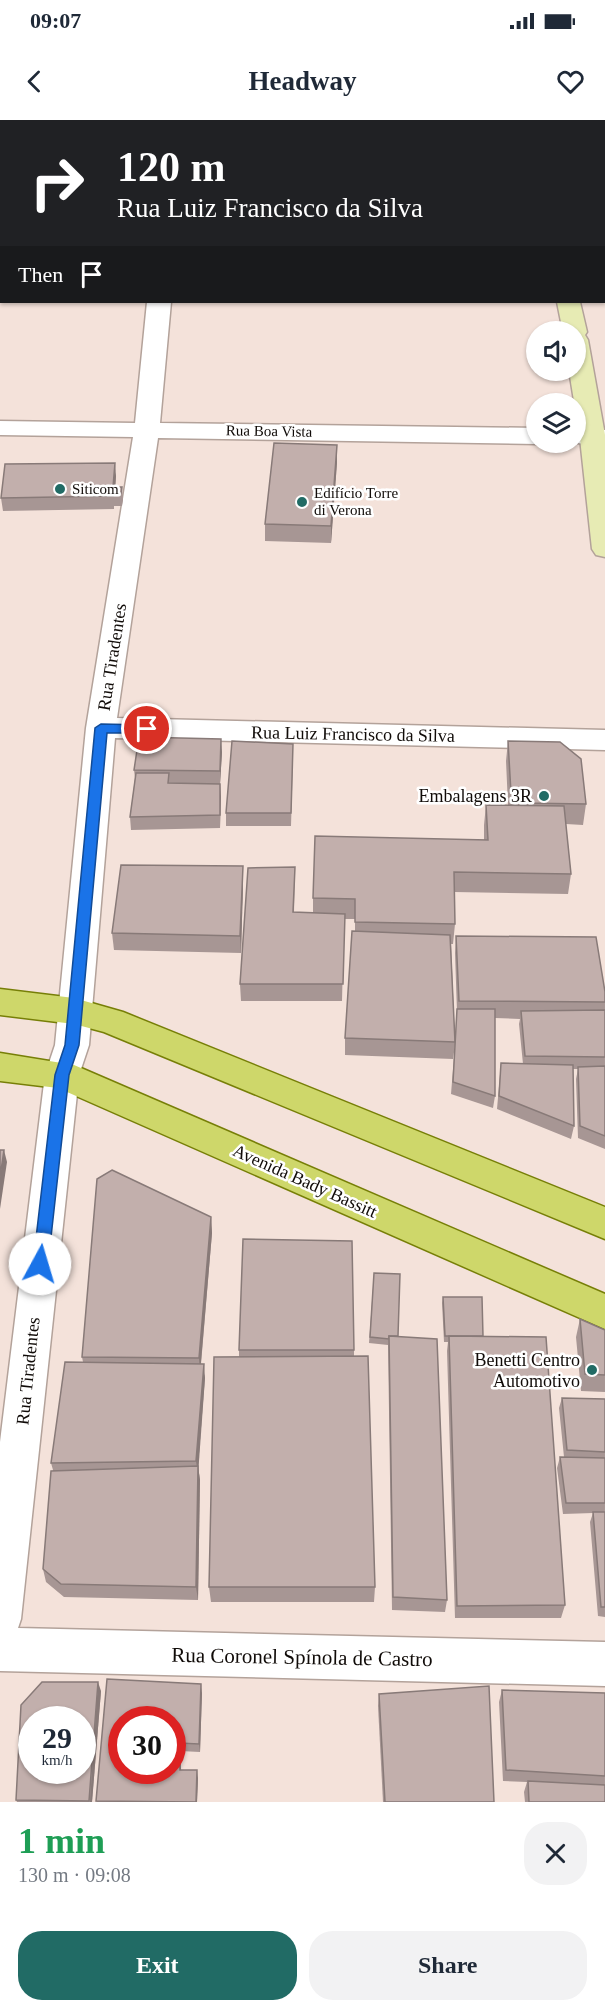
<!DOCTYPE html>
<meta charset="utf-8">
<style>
body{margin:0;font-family:Georgia,serif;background:#f2f2f3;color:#1f2937;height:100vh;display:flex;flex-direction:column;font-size:22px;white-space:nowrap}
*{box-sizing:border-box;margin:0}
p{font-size:20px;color:#747a83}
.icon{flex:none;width:33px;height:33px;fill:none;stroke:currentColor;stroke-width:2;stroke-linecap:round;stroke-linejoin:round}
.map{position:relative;height:1682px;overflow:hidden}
.panel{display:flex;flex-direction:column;background:#fff;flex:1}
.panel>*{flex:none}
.banner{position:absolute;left:0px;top:0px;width:606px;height:183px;box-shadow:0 2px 4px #0004;background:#202124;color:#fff;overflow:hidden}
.fabs{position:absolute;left:526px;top:201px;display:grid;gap:12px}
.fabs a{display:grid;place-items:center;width:60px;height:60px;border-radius:50%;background:#fff;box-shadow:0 2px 4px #0004;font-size:30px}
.speed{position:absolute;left:18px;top:1586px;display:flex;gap:12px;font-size:30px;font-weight:700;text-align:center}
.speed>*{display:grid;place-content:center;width:78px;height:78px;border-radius:50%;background:#fff;box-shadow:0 2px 4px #0004;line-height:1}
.speed small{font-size:15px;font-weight:400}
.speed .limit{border:9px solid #d22;background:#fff;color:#111}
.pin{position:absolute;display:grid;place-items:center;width:51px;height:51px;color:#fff;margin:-26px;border:3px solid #fff;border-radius:50%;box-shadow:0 2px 6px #0007}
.me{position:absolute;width:66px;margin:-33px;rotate:6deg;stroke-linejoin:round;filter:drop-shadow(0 0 4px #0008)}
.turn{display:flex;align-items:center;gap:21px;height:126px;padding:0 18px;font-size:27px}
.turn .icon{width:78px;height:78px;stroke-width:2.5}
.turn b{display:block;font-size:42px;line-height:51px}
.then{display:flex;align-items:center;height:57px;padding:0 18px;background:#0003;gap:12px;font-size:22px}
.round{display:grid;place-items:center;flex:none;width:63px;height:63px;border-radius:24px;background:#f2f2f3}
.overview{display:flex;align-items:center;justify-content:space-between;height:102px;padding:0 18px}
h1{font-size:36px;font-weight:600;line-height:45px;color:#1e9e55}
.action{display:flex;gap:12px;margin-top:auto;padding:12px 18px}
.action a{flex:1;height:69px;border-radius:24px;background:#216b65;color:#fff;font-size:24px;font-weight:600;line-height:69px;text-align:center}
.action a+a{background:#f2f2f3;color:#1f2937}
.status{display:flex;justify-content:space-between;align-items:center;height:42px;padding:0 30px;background:#fff;direction:ltr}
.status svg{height:16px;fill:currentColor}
header{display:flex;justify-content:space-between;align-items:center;height:78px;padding:0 18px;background:#fff;font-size:27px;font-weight:600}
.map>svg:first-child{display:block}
</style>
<div class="status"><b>09:07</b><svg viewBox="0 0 49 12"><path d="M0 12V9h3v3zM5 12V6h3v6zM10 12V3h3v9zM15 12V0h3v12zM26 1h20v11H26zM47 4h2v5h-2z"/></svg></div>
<header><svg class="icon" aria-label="back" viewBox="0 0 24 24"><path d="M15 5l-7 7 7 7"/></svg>Headway<svg class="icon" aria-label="heart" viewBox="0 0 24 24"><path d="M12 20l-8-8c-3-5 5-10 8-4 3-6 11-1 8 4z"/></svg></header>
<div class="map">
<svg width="605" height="1682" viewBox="0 0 605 1682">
<rect width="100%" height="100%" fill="#f4e2da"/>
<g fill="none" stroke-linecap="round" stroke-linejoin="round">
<!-- street casing -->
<g stroke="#b3a29a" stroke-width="3">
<g id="street">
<rect x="169" y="0" width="20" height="2"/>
<rect x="0" y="85" width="2" height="12"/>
<rect x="604" y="95" width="1" height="14"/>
<path d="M147,182H171L160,303L537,308V322H541L537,324L158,318L117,598L605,610V630L115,618L89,925L79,955L21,1499L18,1508L605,1522V1566L0,1551V1322L45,955L55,925L86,608L133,317L0,315V301L135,303Z"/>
<path d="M576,309L605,310V326L568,322H576Z"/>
</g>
</g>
<!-- secondary casing -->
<g stroke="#b3a29a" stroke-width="3">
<g id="secondary">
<rect x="533" y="0" width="20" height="2"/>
<path d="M557,182H580L587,212L585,215L588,220L605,315V437L596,435L592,429L580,318L569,250H576V212H563Z"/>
</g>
</g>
<!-- primary casing -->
<g stroke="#777f07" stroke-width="3">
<g id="primary">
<path d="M0,869L74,878L123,892L605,1087V1119L104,912L74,904L0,895Z"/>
<path d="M0,933L74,945L605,1174V1209L58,968L0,961Z"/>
</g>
</g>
<!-- street -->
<use href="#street" fill="#fff" fill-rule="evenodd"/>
<!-- secondary -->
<use href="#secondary" fill="#e7ebb4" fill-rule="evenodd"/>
<!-- primary -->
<use href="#primary" fill="#ced76a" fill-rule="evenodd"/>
</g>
<!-- wall -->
<g fill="#a79694">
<rect x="209" y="0" width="49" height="2"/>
<path d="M337,325V342L331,423L265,421V404Z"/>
<path d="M116,356L115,367H122L123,380L122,386H114V389L3,391L1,378Z"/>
<path d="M508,621L586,684L583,705L566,704L571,754L568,774L454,772L455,804L453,824H451L455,921L457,892L455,833L456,816L605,872V1029L578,1018L576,959L578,949H573L574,1006L571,1019L497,989L501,943L523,944L519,904L520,899L495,898V976L493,988L451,974L455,925L453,939L345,935V918L355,811V799H344L342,881H241L240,864L295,747L294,792H313V778L484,720V705L486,685H508L506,641Z"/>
<path d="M222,632L220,664V708L131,710L130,697L135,658L134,650Z"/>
<path d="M293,637L291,706H226V693Z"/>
<path d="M243,764L241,833L114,830L112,813Z"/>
<path d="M211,1097L212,1113L201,1244L205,1258L198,1346L200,1360L198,1480L64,1477L46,1462L43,1449L53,1350L51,1343L83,1242L82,1237Z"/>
<path d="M374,1153L398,1216L447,1480L445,1492L392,1490L388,1225L369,1223Z"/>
<path d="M443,1177L483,1216L565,1485L561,1498H455L447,1231L448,1222H444L442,1183Z"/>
<path d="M580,1199L605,1210V1272L581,1271L576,1217Z"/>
<path d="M239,1230H354V1236L375,1467L374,1482H211L209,1467L239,1237Z"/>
<path d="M562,1278L605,1279V1497L598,1496L590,1402L593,1393L563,1394L557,1348L560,1337H564L559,1288Z"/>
<path d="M502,1570L605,1573V1682H525L524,1672L527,1662L503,1661L499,1582Z"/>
<path d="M101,1571L92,1682H17L16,1680Z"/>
<path d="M202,1573L200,1632L180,1631L181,1650L198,1658L197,1682H96Z"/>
<path d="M379,1574L494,1682H383L378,1586Z"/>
</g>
<!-- shaded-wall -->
<g fill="#887a78">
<path d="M337,325V342L331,423V406Z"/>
<path d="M115,343L116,356L115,373L113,367Z"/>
<path d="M221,619L222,632L220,664V651Z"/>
<path d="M220,664L221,677L220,708Z"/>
<path d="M243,746V764L241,833L240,816Z"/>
<path d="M4,1030L7,1042L0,1089V1057Z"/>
<path d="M211,1097L212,1113L200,1253L199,1238Z"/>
<path d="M204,1244L205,1258L198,1355L196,1341Z"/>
<path d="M198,1346L200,1360L198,1480L196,1467Z"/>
<path d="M98,1562L101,1571L92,1682H90Z"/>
<path d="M201,1564L202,1573L200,1632L199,1624Z"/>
<path d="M179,1623L180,1631L181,1658L180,1650Z"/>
<path d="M197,1650L198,1658L197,1682H196Z"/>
</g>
<!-- building -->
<g fill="#c2afac" stroke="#887a78" stroke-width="1.5" fill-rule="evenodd">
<path d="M274,323L337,325L331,406L265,404Z"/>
<path d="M115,343L113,367H122L121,373H113V376L1,378L5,344Z"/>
<path d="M139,617L221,619L220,651L134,650Z"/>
<path d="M232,621L293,624L291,693H226Z"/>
<path d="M508,621L560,622L581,639L586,684L522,683L521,673H511Z"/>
<path d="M136,653H169L168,663L220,664V695L130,697Z"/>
<path d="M486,685L564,686L571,754L454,752L455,804L355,802V779L313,778L315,716L488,720Z"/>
<path d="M121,745L243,746L240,816L112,813Z"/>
<path d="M295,747L293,792L345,794L343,864H240L248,748Z"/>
<path d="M352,811L450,815L455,922L345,918Z"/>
<path d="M456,816L596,817L605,872V882L459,881Z"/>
<path d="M457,889H495V976L453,962Z"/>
<path d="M605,890V937L525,936L521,891Z"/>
<path d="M501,943L573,945L574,1006L499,976Z"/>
<path d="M605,946V1016L580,1006L578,947Z"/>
<path d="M0,1030H4L0,1057Z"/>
<path d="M112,1050L211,1097L199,1238L82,1237L97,1059Z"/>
<path d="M243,1119L352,1121L354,1230H239Z"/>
<path d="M374,1153L400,1154L398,1216H389V1219L370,1217Z"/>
<path d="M443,1177H482L483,1216H445Z"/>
<path d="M580,1199L605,1210V1255L585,1254Z"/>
<path d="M389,1216L437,1219L447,1480L393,1477Z"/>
<path d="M449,1216L546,1217L565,1485L457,1486Z"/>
<path d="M368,1236L375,1467H209L214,1237Z"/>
<path d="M65,1242L204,1244L196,1341L51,1343Z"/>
<path d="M562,1278L605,1279V1332L567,1330Z"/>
<path d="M560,1337L605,1338V1383H566Z"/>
<path d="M198,1346L196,1467L61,1464L43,1449L51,1351Z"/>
<path d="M593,1392H605V1487H601Z"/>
<path d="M107,1559L201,1564L199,1624L179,1623L180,1650H197L196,1682L96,1681ZM122,1599H172V1650H122Z"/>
<path d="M42,1562H98L89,1681L16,1680L21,1585ZM32,1599H82V1650H32Z"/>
<path d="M489,1566L494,1682H385L379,1574Z"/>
<path d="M502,1570L605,1573V1656L506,1650Z"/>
<path d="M528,1661L605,1665V1682H529Z"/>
</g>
<!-- route -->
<path fill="#1a73e8" stroke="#114b97" stroke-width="1.5" d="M101,604L147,605L153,609L147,613H107L79,925L69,955L48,1144L46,1149H35L33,1144L55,955L65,925L95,608Z"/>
<!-- markers -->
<g fill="#216b65" stroke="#fff" stroke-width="2">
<circle cx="60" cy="369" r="6"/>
<circle cx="302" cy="382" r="6"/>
<circle cx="544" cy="676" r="6"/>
<circle cx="592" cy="1250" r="6"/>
</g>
<g text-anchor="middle" stroke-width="5" stroke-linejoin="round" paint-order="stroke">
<!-- far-street labels -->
<g font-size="15" fill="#100b08" stroke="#fff">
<text transform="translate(269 311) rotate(1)" y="5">Rua Boa Vista</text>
</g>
<!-- far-poi labels -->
<g font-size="15" fill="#100b08" stroke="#fff" text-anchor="start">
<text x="72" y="374">Siticom</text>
<text x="314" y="378">Edifício Torre<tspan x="314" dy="17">di Verona</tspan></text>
</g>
<!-- street labels -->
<g font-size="18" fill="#100b08" stroke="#fff">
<text transform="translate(112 537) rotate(-81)" y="6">Rua Tiradentes</text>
<text transform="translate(353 614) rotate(1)" y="6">Rua Luiz Francisco da Silva</text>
<text transform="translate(305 1061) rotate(24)" y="6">Avenida Bady Bassitt</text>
<text transform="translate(28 1251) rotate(-84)" y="6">Rua Tiradentes</text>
</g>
<!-- poi labels -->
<g font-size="18" fill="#100b08" stroke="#fff" text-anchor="end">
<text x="532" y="682">Embalagens 3R</text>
<text x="580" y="1246">Benetti Centro<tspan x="580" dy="21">Automotivo</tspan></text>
</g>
<!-- near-street labels -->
<g font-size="21" fill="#100b08" stroke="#fff">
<text transform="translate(302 1537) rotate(1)" y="7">Rua Coronel Spínola de Castro</text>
</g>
</g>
</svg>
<div class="fabs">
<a><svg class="icon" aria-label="sound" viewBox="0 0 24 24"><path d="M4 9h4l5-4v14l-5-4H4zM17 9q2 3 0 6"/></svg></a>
<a><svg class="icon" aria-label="layers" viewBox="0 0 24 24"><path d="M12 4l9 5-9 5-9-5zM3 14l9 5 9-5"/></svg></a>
</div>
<div class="speed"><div>29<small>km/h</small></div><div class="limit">30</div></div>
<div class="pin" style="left:147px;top:609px;background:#d93025"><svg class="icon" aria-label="arrive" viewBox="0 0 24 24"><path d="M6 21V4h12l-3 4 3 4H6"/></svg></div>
<svg class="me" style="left:40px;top:1144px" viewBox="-20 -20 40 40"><circle r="19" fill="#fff"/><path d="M0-13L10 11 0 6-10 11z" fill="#1a73e8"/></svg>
<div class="banner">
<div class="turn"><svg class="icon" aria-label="right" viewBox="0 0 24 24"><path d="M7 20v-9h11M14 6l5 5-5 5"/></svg><div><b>120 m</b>Rua Luiz Francisco da Silva</div></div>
<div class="then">Then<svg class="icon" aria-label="arrive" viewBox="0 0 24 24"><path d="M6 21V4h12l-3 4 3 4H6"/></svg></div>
</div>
</div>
<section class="panel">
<div class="overview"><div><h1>1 min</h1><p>130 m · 09:08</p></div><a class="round"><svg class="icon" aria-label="close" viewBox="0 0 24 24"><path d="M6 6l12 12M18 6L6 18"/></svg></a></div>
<div class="action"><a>Exit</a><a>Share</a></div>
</section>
